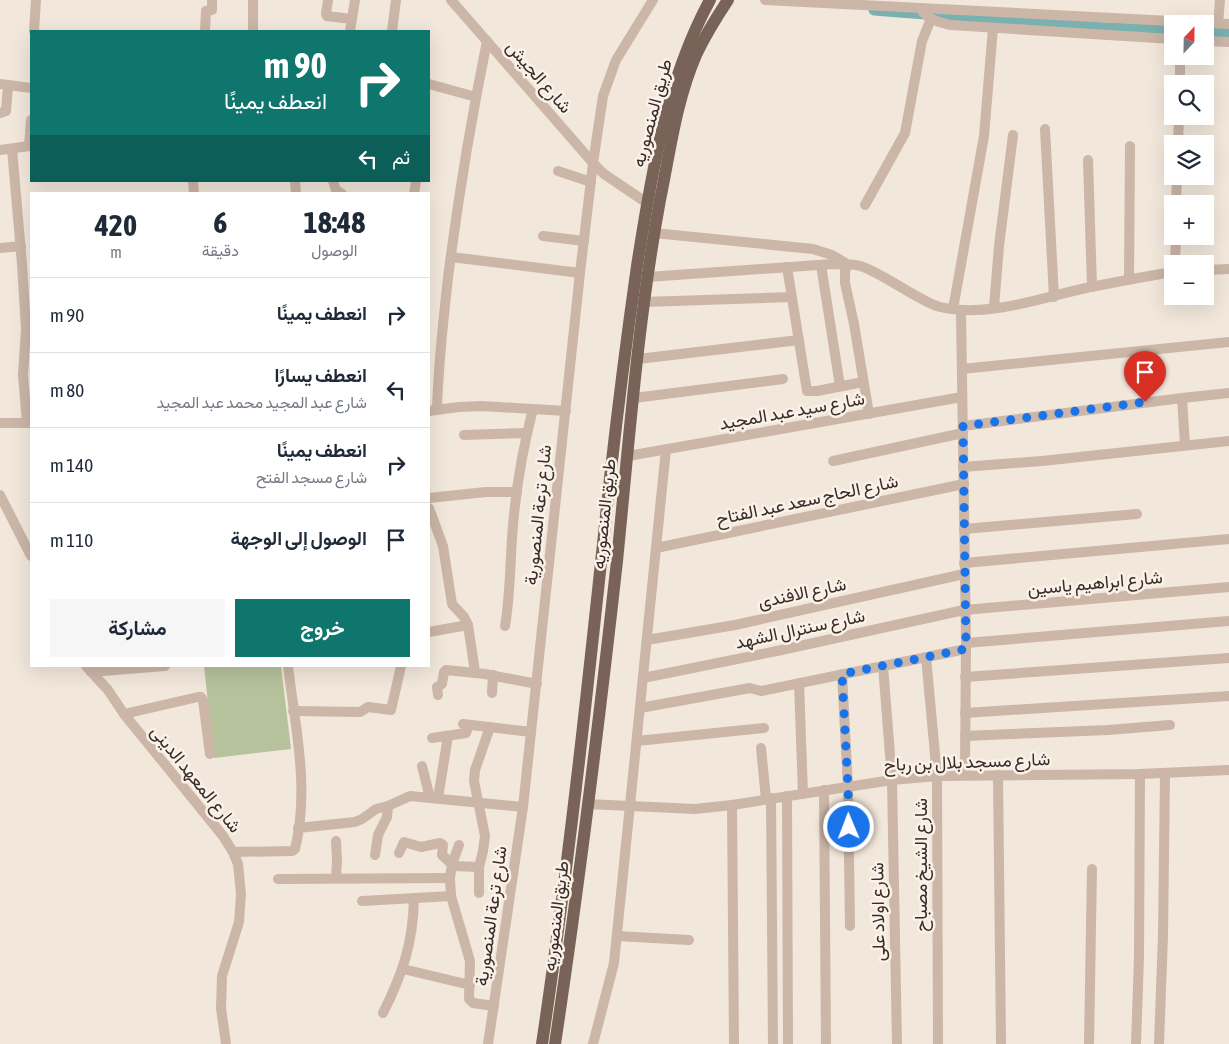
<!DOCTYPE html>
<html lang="ar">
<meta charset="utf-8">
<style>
body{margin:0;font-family:"Asap Condensed",Vazirmatn,sans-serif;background:#f6f6f7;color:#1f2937;direction:rtl;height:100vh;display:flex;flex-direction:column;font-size:19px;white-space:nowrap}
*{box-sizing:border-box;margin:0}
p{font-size:16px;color:#747a83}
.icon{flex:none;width:28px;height:28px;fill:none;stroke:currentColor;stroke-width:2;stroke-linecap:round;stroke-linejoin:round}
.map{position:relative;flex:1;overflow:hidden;direction:ltr}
.details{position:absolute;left:30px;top:192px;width:400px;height:475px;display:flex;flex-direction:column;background:#fff;border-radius:0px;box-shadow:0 5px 20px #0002;direction:rtl}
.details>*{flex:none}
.hud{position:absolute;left:30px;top:30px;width:400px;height:152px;border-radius:0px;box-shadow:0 5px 20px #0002;direction:rtl;background:#0f766e;color:#fff;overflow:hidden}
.needle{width:32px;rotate:22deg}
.buttons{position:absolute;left:1164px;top:15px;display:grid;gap:10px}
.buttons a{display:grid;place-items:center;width:50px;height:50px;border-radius:0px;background:#fff;box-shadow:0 5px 20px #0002;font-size:25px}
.pin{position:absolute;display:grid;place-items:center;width:42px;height:42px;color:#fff;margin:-51px -21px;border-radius:50% 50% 50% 0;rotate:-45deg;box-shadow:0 0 5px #0007}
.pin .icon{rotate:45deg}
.me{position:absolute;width:55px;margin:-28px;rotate:359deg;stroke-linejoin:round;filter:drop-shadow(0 0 4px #0008)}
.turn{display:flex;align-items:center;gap:18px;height:105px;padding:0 20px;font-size:22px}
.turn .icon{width:65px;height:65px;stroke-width:2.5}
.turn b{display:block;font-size:35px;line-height:42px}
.then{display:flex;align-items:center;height:48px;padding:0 20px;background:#0003;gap:10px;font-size:19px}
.eta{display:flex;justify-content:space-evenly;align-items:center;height:85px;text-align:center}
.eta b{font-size:30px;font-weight:700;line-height:35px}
.button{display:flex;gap:10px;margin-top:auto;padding:10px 20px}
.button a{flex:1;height:58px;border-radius:0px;background:#0f766e;color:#fff;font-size:20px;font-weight:700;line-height:58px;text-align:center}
.button a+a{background:#f6f6f7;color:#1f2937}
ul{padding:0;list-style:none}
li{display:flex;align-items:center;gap:15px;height:75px;padding:0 20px;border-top:1px solid #e0e1e3}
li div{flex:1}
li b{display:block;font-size:19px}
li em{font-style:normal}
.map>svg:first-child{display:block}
</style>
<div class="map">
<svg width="1229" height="1044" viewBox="0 0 1229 1044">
<rect width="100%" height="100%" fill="#f2e7db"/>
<!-- pitch -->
<path fill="#b6c29b" d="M204,666H281L291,749L214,758Z"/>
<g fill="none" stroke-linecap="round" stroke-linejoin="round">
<!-- canal -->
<g stroke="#79b0b0" stroke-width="11">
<path d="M874,10L1107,28L1172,30"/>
<path d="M1205,31L1229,32"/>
</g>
<!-- minor -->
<g stroke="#cbb6a7" stroke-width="10">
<path d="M253,0V31"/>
<path d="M328,0L326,14L327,16L352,19"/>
<path d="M451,0L593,163L604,174L647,203"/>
<path d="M765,0L1229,24"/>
<path d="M920,8C927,20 939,22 951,25L1172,39"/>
<path d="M1218,24L1220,0"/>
<path d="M34,31L36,0"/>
<path d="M205,31L206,11L212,10V0"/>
<path d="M350,31L355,0"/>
<path d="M392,31L396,0"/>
<path d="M1205,41L1229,42"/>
<path d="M1180,56V84"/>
<path d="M0,84L31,88"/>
<path d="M429,84L476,97"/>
<path d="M0,113L6,111L8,85"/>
<path d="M1045,129L1054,297"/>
<path d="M1178,144L1179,116"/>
<path d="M12,149L22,264L26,329L23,375L27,423"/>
<path d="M0,150L29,146L31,120"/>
<path d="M1088,160L1092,287"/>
<path d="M558,171L591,182"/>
<path d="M193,181L194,194"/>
<path d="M333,181L336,190L342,194"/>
<path d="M295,182L296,194"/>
<path d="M414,194L416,181"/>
<path d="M1176,204L1177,176"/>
<path d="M865,205L905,133L922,41L931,19"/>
<path d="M654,233L813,249L832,255L847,264"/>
<path d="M543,236L584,241"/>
<path d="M0,248L21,246"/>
<path d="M451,257L580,273"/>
<path d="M1175,264L1176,236"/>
<path d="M821,265L840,386"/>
<path d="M787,267L807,391H817L863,382"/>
<path d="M1205,270L1229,269"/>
<path d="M648,277L832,264L848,265"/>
<path d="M1129,279L1130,146"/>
<path d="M644,302L792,297"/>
<path d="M994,307L999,246L1013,135"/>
<path d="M953,309L984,136L993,28"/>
<path d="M961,311L966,643L965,775"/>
<path d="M638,359L799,340"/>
<path d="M962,369L1229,342"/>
<path d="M634,398L783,379"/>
<path d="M1182,398L1185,445"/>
<path d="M437,410C438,366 443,322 448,278C458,198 471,120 487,41"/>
<path d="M429,411L459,407L482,406L566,411"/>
<path d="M869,414L854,324L845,283V271L848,265C867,260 916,301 940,307C987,318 1041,298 1086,288C1115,282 1144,277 1172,272"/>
<path d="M0,423H31"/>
<path d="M963,426L1182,398L1229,393"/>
<path d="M464,435L527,433"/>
<path d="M628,456L962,397"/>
<path d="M833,461L963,433"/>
<path d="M963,467L1042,461L1229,441"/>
<path d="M0,495L31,556"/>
<path d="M429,498L486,492H517"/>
<path d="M429,508L443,546L452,604L464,617L468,625L475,672"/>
<path d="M964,529L1137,514"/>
<path d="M656,548L964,484"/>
<path d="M964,563L1229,539"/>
<path d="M505,626C510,597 510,568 512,538C515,494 522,451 533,409"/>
<path d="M429,632L468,625"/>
<path d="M647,640L735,625L964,574"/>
<path d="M966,643L1229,621"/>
<path d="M926,657L937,776L938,1044"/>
<path d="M86,666L108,690L124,714L223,836L233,852L238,864L241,894L239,922L222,976L221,1008L226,1044"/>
<path d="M883,666L892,780L897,1044"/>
<path d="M91,672L165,666"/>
<path d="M842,674L848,787L850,926"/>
<path d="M965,677L1229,658"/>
<path d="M643,678L777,651L964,610L1229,587"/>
<path d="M799,683L803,794"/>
<path d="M492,693L493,675"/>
<path d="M438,695L437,687L442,684L444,672L446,670L485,674L537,684"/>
<path d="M640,708L750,688L761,691L966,649"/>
<path d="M293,711L360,712L368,707L391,710L401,666"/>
<path d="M965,713L1229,696"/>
<path d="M124,714L198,697H201L203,700L210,754"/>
<path d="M463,724L531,732"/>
<path d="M965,736L1108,730L1170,725"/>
<path d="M432,738L466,733L469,725"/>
<path d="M637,741L764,728"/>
<path d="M761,748L766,799"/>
<path d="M422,766L430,798"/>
<path d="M998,775L1001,1044"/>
<path d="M824,790L826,1044"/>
<path d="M787,796L788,1044"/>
<path d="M438,798L448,736"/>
<path d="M771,798L773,1044"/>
<path d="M587,804L695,809L732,805L892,780L937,776L1140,774L1229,770"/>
<path d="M732,805L734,1044"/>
<path d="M298,828L355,822L362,819L376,809L388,806L410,796L523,807"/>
<path d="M459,845L452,864L450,878L451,896L470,961L469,999L473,1003L494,1006"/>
<path d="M233,852L292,851L295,849C310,789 295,726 288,666"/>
<path d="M399,853L404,842L421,847L440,843L443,845L442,855L454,866L479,867"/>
<path d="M375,855L378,835L387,817L388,806"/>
<path d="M336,878L337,860L336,841"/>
<path d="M278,879L450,878"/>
<path d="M479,893V867L483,851L485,836L474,781L475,770L490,727"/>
<path d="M362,901L451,896"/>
<path d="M617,936L689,940"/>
<path d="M403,969L470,985"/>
<path d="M383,1013C403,973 413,943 414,898"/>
<path d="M488,1044L523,807L580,273L593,163L603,96L616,60L653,0"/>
<path d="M593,1044L614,963L666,449"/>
<path d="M1089,1044L1092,869"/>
<path d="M1136,1044L1139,957L1140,774"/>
<path d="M1159,1044L1163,935L1165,773"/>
</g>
<!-- major -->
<g stroke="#796258" stroke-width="12">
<path d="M542,1044C570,856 590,667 610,478C618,407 627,336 637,266C651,176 666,81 710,0"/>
<path d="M555,1044C579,884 599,723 617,561C629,441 638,319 660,200C670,152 676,101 696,55C705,36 716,18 728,0"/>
</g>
</g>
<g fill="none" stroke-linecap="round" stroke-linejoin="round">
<!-- route -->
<path stroke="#1a73e8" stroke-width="9" stroke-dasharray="0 16.2" d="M849,827L848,787L842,674L966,649L963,426L1145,402"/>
</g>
<g text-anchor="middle" stroke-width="5" stroke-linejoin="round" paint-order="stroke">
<!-- street labels -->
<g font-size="18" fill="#372c28" stroke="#faf1e8">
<text transform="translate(539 77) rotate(49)" y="6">شارع الجيش</text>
<text transform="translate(652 113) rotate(-75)" y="6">طريق المنصوريه</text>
<text transform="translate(792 411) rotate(-10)" y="6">شارع سيد عبد المجيد</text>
<text transform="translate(807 500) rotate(-12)" y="6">شارع الحاج سعد عبد الفتاح</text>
<text transform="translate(604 514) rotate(-84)" y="6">طريق المنصوريه</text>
<text transform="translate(538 515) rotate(-84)" y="6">شارع ترعة المنصورية</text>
<text transform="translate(1095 583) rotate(-5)" y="6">شارع ابراهيم ياسين</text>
<text transform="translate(802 593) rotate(-12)" y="6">شارع الافندى</text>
<text transform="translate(800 629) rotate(-12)" y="6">شارع سنترال الشهد</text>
<text transform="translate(967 762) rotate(-2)" y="6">شارع مسجد بلال بن رباح</text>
<text transform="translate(196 779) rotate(51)" y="6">شارع المعهد الدينى</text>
<text transform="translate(921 865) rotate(-90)" y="6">شارع الشيخ مصباح</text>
<text transform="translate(878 912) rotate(-91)" y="6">شارع اولاد على</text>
<text transform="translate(491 916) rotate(-82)" y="6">شارع ترعة المنصورية</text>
<text transform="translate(556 916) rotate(-83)" y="6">طريق المنصوريه</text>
</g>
</g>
</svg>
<div class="buttons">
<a><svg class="needle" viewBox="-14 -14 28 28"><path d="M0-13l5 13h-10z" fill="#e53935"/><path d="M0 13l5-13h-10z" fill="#747a83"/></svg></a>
<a><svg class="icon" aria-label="search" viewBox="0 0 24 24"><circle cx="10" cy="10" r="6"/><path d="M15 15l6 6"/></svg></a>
<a><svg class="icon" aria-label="layers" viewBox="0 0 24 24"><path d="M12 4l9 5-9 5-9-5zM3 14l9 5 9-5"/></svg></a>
<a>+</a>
<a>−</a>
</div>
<div class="pin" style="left:1145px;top:402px;background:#d93025"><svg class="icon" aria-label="arrive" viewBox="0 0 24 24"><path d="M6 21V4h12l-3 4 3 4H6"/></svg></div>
<svg class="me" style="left:849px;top:827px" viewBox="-20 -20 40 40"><circle r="17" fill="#1a73e8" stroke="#fff" stroke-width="3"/><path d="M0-11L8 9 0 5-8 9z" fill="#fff"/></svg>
<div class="hud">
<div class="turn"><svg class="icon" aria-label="right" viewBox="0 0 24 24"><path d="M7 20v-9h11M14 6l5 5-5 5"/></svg><div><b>90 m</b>انعطف يمينًا</div></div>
<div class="then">ثم<svg class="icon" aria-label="left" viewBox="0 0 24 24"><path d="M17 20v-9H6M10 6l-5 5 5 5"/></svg></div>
</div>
<section class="details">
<div class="eta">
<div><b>18:48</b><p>الوصول</p></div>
<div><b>6</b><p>دقيقة</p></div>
<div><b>420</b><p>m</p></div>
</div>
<ul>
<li><svg class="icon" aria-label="right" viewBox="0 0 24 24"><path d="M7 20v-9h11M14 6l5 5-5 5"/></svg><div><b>انعطف يمينًا</b></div><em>90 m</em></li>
<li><svg class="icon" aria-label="left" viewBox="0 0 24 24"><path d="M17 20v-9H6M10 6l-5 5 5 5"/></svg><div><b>انعطف يسارًا</b><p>شارع عبد المجيد محمد عبد المجيد</p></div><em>80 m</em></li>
<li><svg class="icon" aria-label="right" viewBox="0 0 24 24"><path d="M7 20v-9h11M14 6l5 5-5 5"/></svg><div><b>انعطف يمينًا</b><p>شارع مسجد الفتح</p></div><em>140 m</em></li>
<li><svg class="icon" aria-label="arrive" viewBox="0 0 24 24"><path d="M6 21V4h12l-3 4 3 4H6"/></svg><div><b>الوصول إلى الوجهة</b></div><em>110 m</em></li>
</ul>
<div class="button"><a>خروج</a><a>مشاركة</a></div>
</section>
</div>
